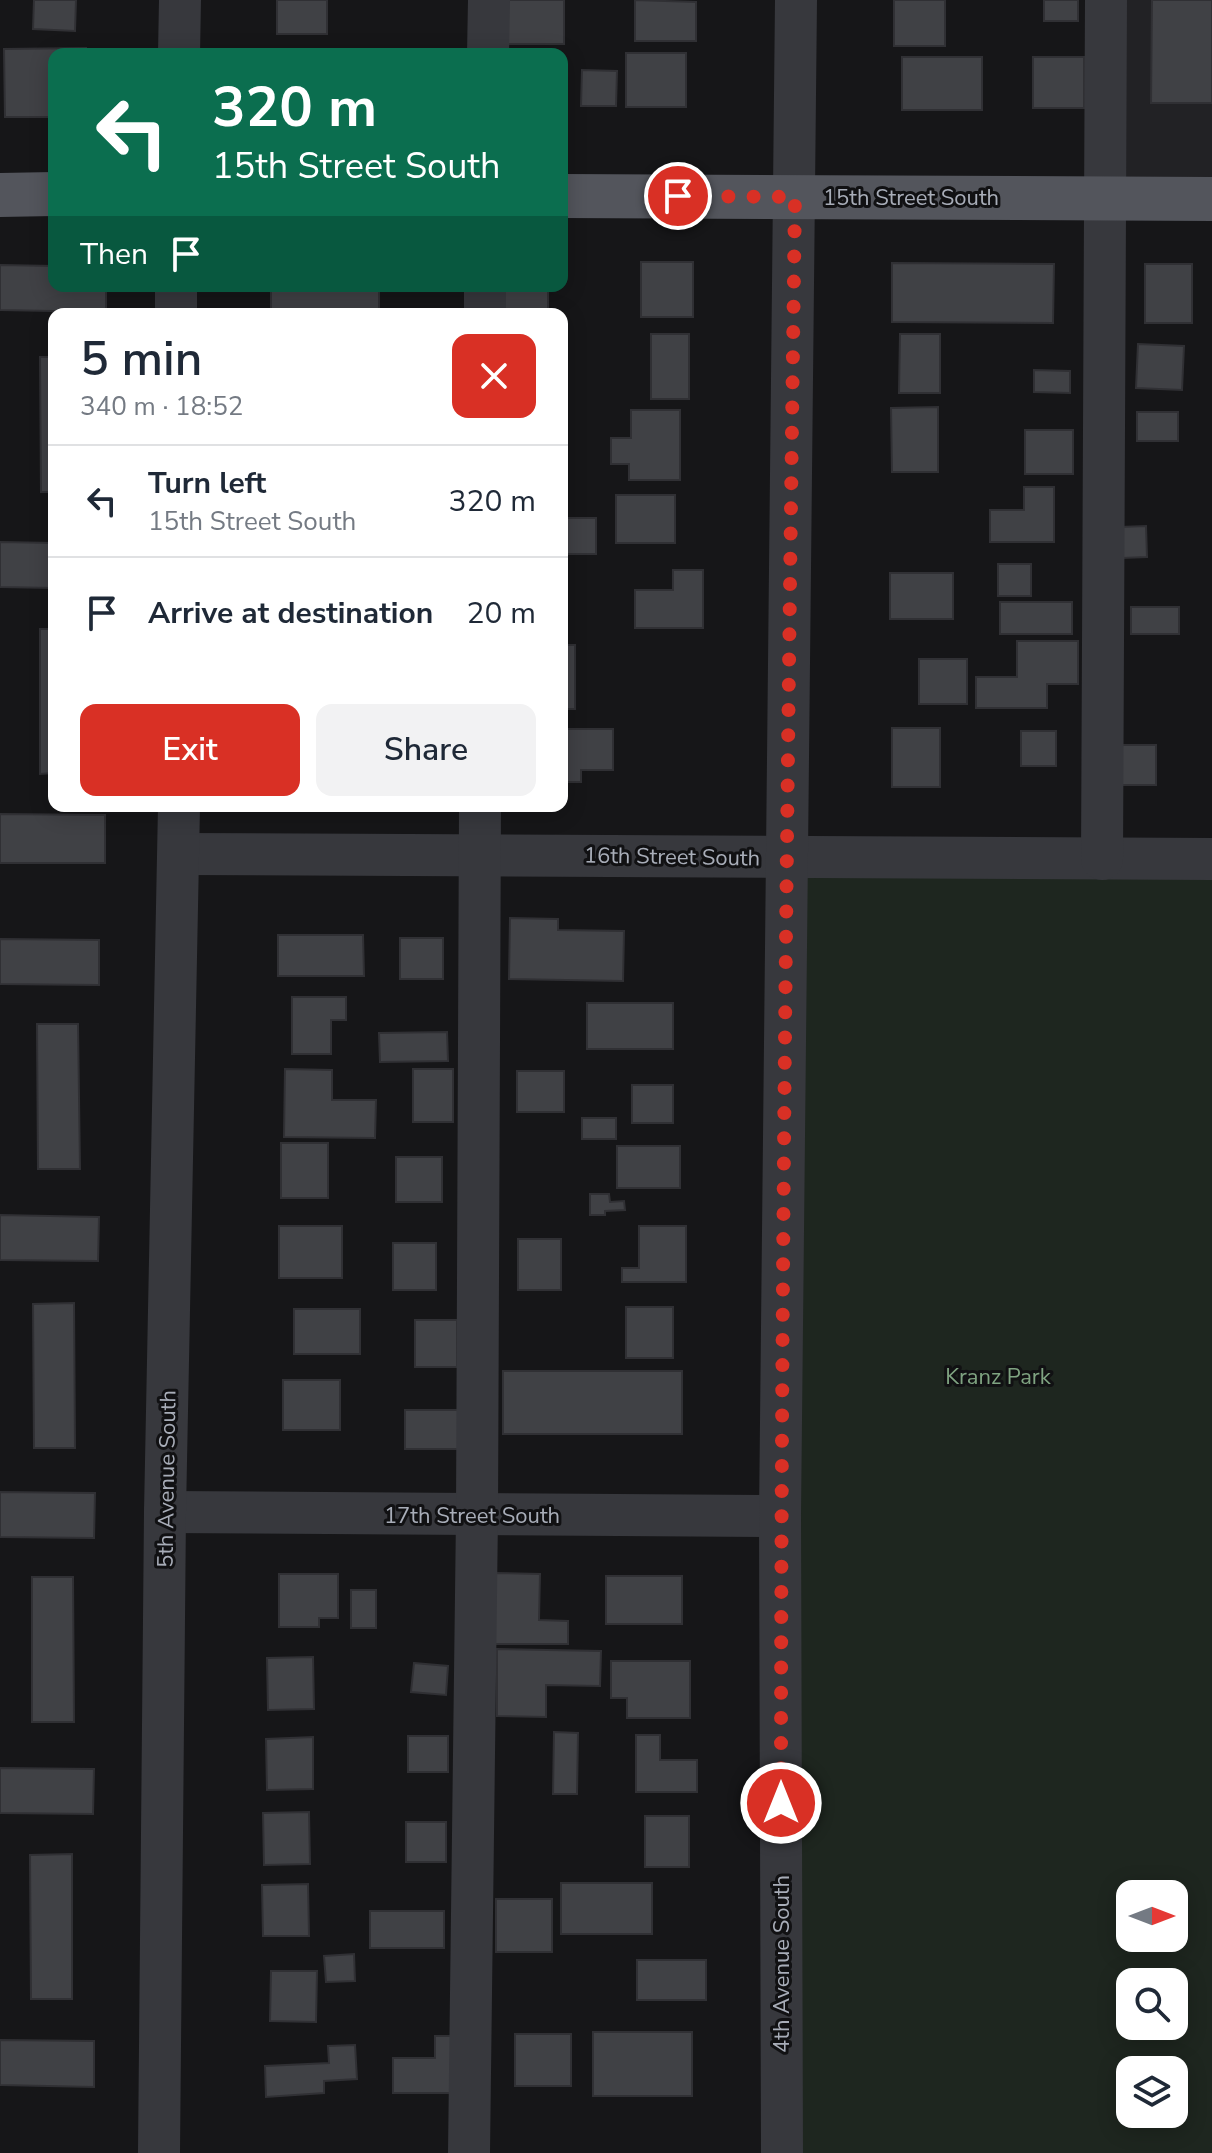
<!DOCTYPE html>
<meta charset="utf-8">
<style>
body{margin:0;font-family:"Nunito Sans",sans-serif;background:#f2f2f3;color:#1f2937;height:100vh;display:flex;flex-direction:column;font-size:30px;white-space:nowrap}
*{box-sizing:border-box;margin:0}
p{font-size:26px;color:#747a83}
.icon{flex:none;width:44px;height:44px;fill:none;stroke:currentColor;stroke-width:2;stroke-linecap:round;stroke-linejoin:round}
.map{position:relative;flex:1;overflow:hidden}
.panel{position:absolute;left:48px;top:308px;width:520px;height:504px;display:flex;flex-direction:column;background:#fff;border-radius:16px;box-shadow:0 4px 20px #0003}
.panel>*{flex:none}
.guide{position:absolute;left:48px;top:48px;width:520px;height:244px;border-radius:16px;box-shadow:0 4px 20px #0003;background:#0b6e4f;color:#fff;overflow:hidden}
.needle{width:52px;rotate:90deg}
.buttons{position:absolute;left:1116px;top:1880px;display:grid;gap:16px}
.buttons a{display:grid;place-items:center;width:72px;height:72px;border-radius:16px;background:#fff;box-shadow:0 4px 20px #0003;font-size:40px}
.pin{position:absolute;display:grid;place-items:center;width:68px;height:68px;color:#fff;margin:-34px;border:4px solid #fff;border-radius:50%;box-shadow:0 2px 8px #0007}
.me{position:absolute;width:88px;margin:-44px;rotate:0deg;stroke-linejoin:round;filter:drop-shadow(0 0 6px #0008)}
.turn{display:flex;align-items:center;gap:28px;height:168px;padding:0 32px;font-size:36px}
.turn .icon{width:104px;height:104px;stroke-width:2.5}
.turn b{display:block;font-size:56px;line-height:68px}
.then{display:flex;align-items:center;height:76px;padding:0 32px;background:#0003;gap:16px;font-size:30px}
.round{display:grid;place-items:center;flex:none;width:84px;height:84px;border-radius:16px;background:#f2f2f3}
.summary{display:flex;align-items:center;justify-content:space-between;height:136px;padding:0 32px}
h1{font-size:48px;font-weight:600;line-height:60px}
.action{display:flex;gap:16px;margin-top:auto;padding:16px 32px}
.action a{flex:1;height:92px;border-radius:16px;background:#d93025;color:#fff;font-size:32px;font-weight:600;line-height:92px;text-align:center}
.action a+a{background:#f2f2f3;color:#1f2937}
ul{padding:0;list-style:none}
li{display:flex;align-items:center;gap:24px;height:112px;padding:0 32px;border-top:2px solid #e0e1e3}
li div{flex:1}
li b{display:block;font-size:30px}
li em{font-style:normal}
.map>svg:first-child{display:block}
</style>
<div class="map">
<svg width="1212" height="2153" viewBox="0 0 1212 2153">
<rect width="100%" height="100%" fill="#161618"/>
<!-- built -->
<path fill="#222225" d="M1106,0H1212V199L1105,198Z"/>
<!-- green -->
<path fill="#1e261f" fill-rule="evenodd" d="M786,858L1212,859V2153H782ZM1130,1894H1174V1938H1130ZM1130,1982H1174V2026H1130ZM1130,2070H1174V2114H1130Z"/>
<!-- building -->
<g fill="#404145" stroke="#303034" stroke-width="2">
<path d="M34,0H76L75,31L33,29Z"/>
<rect x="277" y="0" width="50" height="34"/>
<rect x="506" y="0" width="58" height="44"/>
<path d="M635,0L696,2V41H635Z"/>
<rect x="894" y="0" width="51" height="46"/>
<rect x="1044" y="0" width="34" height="21"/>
<path d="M1152,0H1212V103H1151Z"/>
<path d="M86,48V54H54V117H5L4,49Z"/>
<rect x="626" y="53" width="60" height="54"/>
<rect x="902" y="57" width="80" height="53"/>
<rect x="1033" y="57" width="51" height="51"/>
<path d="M582,70L617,71L616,106H581Z"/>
<rect x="641" y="262" width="52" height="55"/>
<path d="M892,263L1054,264L1053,323L892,322Z"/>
<rect x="1145" y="264" width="47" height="59"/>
<path d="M0,265L54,266V286H106V312L0,310Z"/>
<path d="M271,286L379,287V314H271Z"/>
<rect x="502" y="286" width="46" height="28"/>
<rect x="651" y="334" width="38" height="65"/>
<path d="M900,334H940V393H899Z"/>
<path d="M1138,344L1184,346L1182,390L1136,388Z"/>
<path d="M40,357H54V492H41Z"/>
<path d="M1034,370L1070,371V393L1034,392Z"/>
<path d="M938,407V472H892L891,408Z"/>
<path d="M631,410H680V480H629V464H611V438H631Z"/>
<rect x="1137" y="412" width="41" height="29"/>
<rect x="1025" y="430" width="48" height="44"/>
<path d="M1024,487H1054V542H990V510H1024Z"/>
<rect x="616" y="495" width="59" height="48"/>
<rect x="562" y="518" width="34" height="36"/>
<path d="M1146,526L1147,557L1122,558L1120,527Z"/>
<path d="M0,542L54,543V588L0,587Z"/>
<rect x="998" y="564" width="33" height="32"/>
<path d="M673,570H703V628H635V590H673Z"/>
<rect x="890" y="573" width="63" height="46"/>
<rect x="1000" y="602" width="72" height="32"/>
<rect x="1131" y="607" width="48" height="27"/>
<path d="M40,629H54V773L40,774Z"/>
<path d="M1017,641H1078V684H1047V708H976V677H1017Z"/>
<rect x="562" y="645" width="13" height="64"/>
<rect x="919" y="659" width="48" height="45"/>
<rect x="892" y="728" width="48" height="59"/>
<path d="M562,729H613V770H581V782H562Z"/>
<rect x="1021" y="731" width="35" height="35"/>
<rect x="1118" y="745" width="38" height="40"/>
<path d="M0,814L105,815V863H0Z"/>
<path d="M510,918L558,919V930L624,931L623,981L509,979Z"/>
<path d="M278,935H363L364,976H278Z"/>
<rect x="400" y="938" width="43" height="41"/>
<path d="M0,939L99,940V985L0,984Z"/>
<path d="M292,997H346V1020H331V1054H292Z"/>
<rect x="587" y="1003" width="86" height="46"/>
<path d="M37,1024H78L80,1169H38Z"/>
<path d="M447,1032L448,1061L380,1062L379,1033Z"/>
<path d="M285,1069L332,1070V1100H376L375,1138L284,1137Z"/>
<rect x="413" y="1069" width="40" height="53"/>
<rect x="517" y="1071" width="47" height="41"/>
<rect x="632" y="1085" width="41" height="38"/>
<rect x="582" y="1118" width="34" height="21"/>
<rect x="281" y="1143" width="47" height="55"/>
<rect x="617" y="1146" width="63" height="42"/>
<rect x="396" y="1157" width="46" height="45"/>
<path d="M590,1194H609L610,1202L624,1201L625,1210L605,1211V1215H590Z"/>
<path d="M0,1215L99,1217L98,1261L0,1260Z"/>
<rect x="279" y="1226" width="63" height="52"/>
<path d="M639,1226H686V1282H622V1268H639Z"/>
<rect x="518" y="1239" width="43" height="51"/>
<rect x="393" y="1243" width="43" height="47"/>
<path d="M74,1303L75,1448H34L33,1304Z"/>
<rect x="626" y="1307" width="47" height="51"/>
<rect x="294" y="1309" width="66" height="45"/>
<rect x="415" y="1320" width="42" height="47"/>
<rect x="503" y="1371" width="179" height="63"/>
<rect x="283" y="1380" width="57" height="50"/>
<rect x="405" y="1410" width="60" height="39"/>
<path d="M0,1492L95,1493L94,1538L0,1537Z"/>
<path d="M495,1573L540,1574L539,1620L568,1621V1644H494Z"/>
<path d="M279,1574H338V1618H319V1627H279Z"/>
<rect x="606" y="1576" width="76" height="48"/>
<path d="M32,1577H73L74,1722H32Z"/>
<rect x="351" y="1590" width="25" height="38"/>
<path d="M497,1649L601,1651L600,1686L546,1685V1717L497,1716Z"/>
<path d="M313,1657L314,1709L268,1710L267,1658Z"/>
<path d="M611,1661H690V1718H627V1698H611Z"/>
<path d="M414,1663L448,1666L446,1695L411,1692Z"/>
<path d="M554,1732L578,1733L577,1794H553Z"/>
<path d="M636,1735H660V1760H697V1792H636Z"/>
<rect x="408" y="1736" width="40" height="36"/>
<path d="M313,1737V1789L267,1790L266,1739Z"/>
<path d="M0,1768L94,1769L93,1814L0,1813Z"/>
<path d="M309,1812L310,1864L264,1865L263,1813Z"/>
<rect x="645" y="1816" width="44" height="51"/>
<rect x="406" y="1822" width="40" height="40"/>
<path d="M72,1854V1999H31L30,1855Z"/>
<rect x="561" y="1883" width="91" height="51"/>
<path d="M308,1884L309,1936H263L262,1885Z"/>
<rect x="496" y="1899" width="56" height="53"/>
<rect x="370" y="1911" width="74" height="37"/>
<path d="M354,1954L355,1981L326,1982L324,1956Z"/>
<rect x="637" y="1960" width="69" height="40"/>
<path d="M271,1971H317L316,2022L270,2021Z"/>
<rect x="593" y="2032" width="99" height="64"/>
<rect x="515" y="2034" width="56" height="52"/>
<path d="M435,2036H460V2093H393V2058H435Z"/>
<path d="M0,2040L94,2041V2087L0,2085Z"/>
<path d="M355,2045L357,2079L324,2081V2093L266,2097L265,2066L329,2063L328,2046Z"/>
</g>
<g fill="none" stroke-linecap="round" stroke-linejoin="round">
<!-- minor -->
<g stroke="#37383d" stroke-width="42">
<path d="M179,54L180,0"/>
<path d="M488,54L489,0"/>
<path d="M176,286V314"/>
<path d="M485,314V286"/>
<path d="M179,854L1212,859"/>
<path d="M1102,859L1106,0"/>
<path d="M165,1512L780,1516"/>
<path d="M159,2153L165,1512L179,806"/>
<path d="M469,2153L477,1515L480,806"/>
<path d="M782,2153L780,1516L796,0"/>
</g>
<!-- major -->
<g stroke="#53555c" stroke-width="44">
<path d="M0,195L54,194"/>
<path d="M562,196L1212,199"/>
</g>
</g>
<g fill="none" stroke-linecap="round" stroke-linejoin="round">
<!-- route -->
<path stroke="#d93025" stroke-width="14" stroke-dasharray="0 25.2" d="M678,196L795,197C788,732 781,1267 781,1803"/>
</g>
<g text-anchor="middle" stroke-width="6" stroke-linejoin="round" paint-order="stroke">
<!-- street labels -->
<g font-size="22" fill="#a8adb8" stroke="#111113">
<text x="911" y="205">15th Street South</text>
<text transform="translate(672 856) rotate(1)" y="8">16th Street South</text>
<text transform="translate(166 1479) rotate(-89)" y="8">5th Avenue South</text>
<text x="472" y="1523">17th Street South</text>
<text transform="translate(781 1964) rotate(-90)" y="8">4th Avenue South</text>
</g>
<!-- park labels -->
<g font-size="22" fill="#7fa381" stroke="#111113">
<text x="998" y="1384">Kranz Park</text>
</g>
</g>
</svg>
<div class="buttons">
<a><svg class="needle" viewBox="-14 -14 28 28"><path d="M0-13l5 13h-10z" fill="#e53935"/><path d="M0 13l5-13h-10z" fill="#747a83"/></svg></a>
<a><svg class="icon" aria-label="search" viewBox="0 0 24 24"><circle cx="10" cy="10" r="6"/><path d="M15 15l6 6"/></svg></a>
<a><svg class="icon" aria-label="layers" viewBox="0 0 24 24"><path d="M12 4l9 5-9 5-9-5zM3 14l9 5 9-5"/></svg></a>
</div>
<div class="pin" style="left:678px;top:196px;background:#d93025"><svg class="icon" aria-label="arrive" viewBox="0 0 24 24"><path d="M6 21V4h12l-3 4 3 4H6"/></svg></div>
<svg class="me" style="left:781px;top:1803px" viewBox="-20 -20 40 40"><circle r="17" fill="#d93025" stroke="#fff" stroke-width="3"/><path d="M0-11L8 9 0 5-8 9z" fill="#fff"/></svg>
<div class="guide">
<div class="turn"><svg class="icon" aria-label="left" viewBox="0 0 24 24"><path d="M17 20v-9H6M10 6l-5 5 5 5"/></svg><div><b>320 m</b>15th Street South</div></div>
<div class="then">Then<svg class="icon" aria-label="arrive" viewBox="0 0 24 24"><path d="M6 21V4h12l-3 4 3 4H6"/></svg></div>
</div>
<section class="panel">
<div class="summary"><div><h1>5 min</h1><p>340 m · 18:52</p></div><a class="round" style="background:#d93025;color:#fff"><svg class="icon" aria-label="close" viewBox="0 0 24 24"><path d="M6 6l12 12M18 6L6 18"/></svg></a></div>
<ul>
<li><svg class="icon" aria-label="left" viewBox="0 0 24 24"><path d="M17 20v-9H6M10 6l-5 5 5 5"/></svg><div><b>Turn left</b><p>15th Street South</p></div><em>320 m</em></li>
<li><svg class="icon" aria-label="arrive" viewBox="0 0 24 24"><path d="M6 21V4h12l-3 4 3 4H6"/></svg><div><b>Arrive at destination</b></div><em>20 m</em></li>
</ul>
<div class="action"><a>Exit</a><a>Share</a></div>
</section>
</div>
